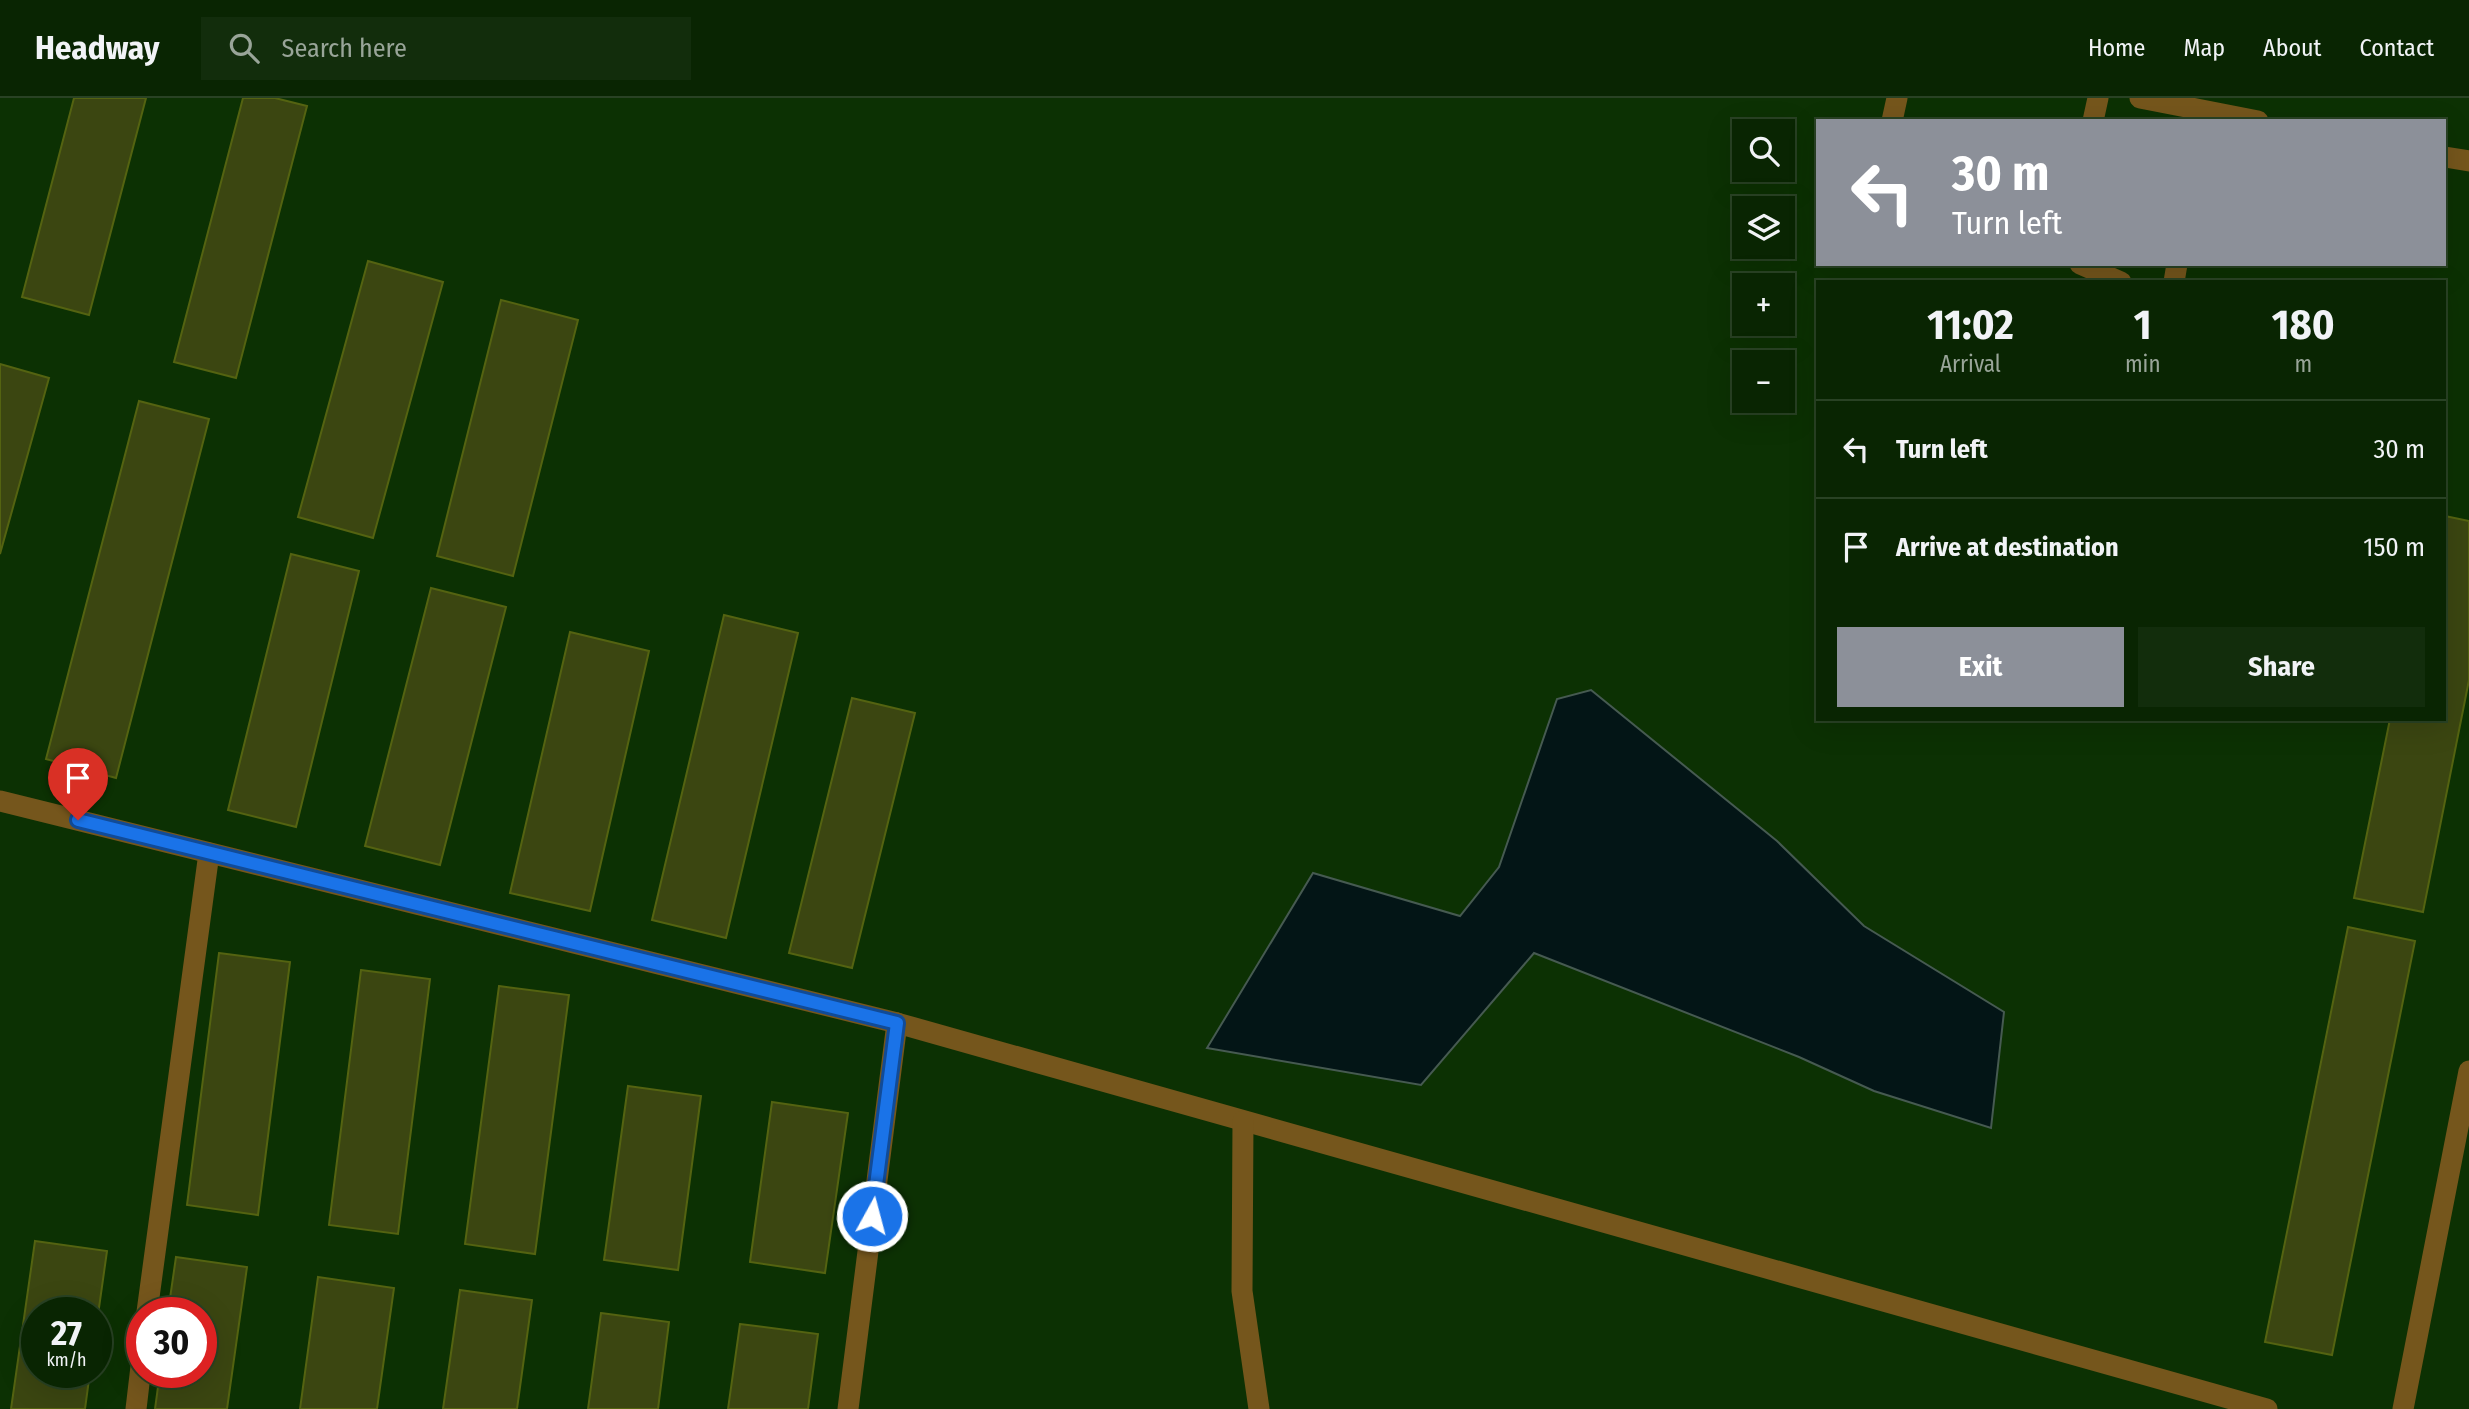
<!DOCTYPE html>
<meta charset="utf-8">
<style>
body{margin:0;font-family:"Fira Sans Condensed",sans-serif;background:#122d0c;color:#f1f3f6;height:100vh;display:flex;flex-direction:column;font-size:26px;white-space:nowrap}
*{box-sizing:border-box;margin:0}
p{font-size:23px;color:#99a599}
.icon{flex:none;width:38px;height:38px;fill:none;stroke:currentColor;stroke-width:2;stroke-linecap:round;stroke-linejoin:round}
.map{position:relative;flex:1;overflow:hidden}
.details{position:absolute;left:1816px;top:182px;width:630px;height:441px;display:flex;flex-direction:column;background:#092502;border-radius:0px;box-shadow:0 7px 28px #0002,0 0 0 2px #294224}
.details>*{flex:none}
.hud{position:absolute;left:1816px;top:21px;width:630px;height:147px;border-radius:0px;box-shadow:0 7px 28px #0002,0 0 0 2px #294224;background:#8c9099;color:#fff;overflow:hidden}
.fabs{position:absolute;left:1732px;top:21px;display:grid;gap:14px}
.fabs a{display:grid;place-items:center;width:63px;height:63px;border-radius:0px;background:#092502;box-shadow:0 7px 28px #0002,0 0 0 2px #294224;font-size:35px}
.speed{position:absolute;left:21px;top:1199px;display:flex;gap:14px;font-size:35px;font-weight:700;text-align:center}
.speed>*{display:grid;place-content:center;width:91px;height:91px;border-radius:50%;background:#092502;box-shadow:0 7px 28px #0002,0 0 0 2px #294224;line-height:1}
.speed small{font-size:18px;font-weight:400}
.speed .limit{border:10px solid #d22;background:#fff;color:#111}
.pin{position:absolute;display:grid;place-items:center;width:60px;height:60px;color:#fff;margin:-72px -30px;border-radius:50% 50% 50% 0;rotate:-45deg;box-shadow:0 0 7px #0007}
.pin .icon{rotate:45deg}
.me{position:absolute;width:77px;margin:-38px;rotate:7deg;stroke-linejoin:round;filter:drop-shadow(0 0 5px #0008)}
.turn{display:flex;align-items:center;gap:24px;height:147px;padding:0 21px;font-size:32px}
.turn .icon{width:91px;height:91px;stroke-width:2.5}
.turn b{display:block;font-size:49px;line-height:60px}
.eta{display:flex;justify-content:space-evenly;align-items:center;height:119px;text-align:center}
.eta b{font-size:42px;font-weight:700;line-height:49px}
.cta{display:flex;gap:14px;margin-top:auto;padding:14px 21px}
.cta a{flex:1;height:80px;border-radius:0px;background:#8c9099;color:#fff;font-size:28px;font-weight:700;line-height:80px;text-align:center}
.cta a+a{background:#122d0c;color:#f1f3f6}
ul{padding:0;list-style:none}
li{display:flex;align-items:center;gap:21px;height:98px;padding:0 21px;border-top:2px solid #294224}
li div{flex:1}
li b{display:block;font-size:26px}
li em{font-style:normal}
header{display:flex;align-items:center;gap:42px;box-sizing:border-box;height:98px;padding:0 35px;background:#092502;border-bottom:2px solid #294224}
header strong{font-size:33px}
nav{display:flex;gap:38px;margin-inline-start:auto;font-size:24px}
.search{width:490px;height:63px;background:#122d0c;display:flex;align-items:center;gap:18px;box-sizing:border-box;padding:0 24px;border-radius:0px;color:#99a599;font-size:26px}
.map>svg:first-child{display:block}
</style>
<header>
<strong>Headway</strong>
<div class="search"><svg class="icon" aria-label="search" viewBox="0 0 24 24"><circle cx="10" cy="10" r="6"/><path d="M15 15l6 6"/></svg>Search here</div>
<nav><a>Home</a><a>Map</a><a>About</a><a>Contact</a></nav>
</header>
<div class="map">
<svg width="2469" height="1311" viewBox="0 0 2469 1311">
<rect width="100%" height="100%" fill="#0c3103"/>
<!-- water -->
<path fill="#031516" stroke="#465a51" stroke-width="2" d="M1591,592L1777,743L1864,828L2004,914L1991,1030L1874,993L1799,959L1534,855L1421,987L1207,950L1313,775L1460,818L1499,769L1557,601Z"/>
<!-- building -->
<g fill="#3b4611" stroke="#546311" stroke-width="2">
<path d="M74,0H146L89,217L22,199Z"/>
<path d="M243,0H275L307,8L236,280L174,264Z"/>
<path d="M368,163L443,184L373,440L298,419Z"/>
<path d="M501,202L578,222L513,478L437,458Z"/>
<path d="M0,266L49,280L0,456Z"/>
<path d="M139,303L209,321L116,680L46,661Z"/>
<path d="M2445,418L2469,423V582L2423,814L2354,800L2390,621H2445Z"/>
<path d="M291,456L359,473L296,729L228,712Z"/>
<path d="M431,490L506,509L440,767L365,748Z"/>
<path d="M724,517L798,535L726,840L652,822Z"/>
<path d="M570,534L649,553L590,813L510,795Z"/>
<path d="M852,600L915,615L852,870L789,855Z"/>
<path d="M2348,829L2415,843L2332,1257L2265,1244Z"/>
<path d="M219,855L290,864L258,1117L187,1107Z"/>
<path d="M361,872L430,881L398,1136L329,1127Z"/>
<path d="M499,888L569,897L535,1156L465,1146Z"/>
<path d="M628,988L701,998L678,1172L604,1162Z"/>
<path d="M772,1004L848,1015L825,1175L750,1164Z"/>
<path d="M35,1143L107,1153L96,1231V1214H37V1274H90L85,1311H11Z"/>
<path d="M176,1159L247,1169L227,1311H155L160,1274H201V1214H168Z"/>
<path d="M318,1179L394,1190L377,1311H300Z"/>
<path d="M460,1192L532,1202L517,1311H443Z"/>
<path d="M601,1215L669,1224L658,1311H588Z"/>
<path d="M740,1226L818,1236L808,1311H728Z"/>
</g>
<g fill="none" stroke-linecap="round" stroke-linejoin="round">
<!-- minor -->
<g stroke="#75561c" stroke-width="21">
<path d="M2140,0L2258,23"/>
<path d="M1892,23L1897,0"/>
<path d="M2093,23L2098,0"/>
<path d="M2445,59L2469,63"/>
<path d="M2080,166L2121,184"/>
<path d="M2174,184L2177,166"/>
<path d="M0,703L897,925L2267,1311"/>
<path d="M1243,1023L1242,1193L1259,1311"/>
<path d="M147,1214L209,755"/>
<path d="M136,1311L142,1260"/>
<path d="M848,1311L897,925"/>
<path d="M2403,1311L2469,973"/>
</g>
</g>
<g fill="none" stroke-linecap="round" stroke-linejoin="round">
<!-- route casing -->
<g stroke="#114b97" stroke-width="18">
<path id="route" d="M78,722L897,925L872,1118"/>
</g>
<!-- route -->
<use href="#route" stroke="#1a73e8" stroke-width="12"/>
</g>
</svg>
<div class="fabs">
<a><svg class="icon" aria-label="search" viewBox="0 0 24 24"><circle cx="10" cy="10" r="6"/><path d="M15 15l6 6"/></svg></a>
<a><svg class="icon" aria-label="layers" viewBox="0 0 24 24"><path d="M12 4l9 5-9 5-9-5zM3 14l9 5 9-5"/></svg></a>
<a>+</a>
<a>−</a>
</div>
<div class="speed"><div>27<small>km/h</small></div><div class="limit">30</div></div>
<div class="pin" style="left:78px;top:722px;background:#d93025"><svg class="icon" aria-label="arrive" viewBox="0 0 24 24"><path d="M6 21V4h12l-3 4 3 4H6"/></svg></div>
<svg class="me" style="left:872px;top:1118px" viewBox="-20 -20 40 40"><circle r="17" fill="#1a73e8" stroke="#fff" stroke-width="3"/><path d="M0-11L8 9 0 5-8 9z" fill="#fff"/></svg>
<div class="hud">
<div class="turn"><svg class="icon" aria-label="left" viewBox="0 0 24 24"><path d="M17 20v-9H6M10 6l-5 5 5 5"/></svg><div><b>30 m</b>Turn left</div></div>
</div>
<section class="details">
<div class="eta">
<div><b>11:02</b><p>Arrival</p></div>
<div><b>1</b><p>min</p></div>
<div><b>180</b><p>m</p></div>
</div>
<ul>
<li><svg class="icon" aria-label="left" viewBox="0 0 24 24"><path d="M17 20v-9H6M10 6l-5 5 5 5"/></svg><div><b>Turn left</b></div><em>30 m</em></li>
<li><svg class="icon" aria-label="arrive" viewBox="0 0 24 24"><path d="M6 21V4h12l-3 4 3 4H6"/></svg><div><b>Arrive at destination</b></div><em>150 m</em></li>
</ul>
<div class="cta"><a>Exit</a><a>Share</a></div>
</section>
</div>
